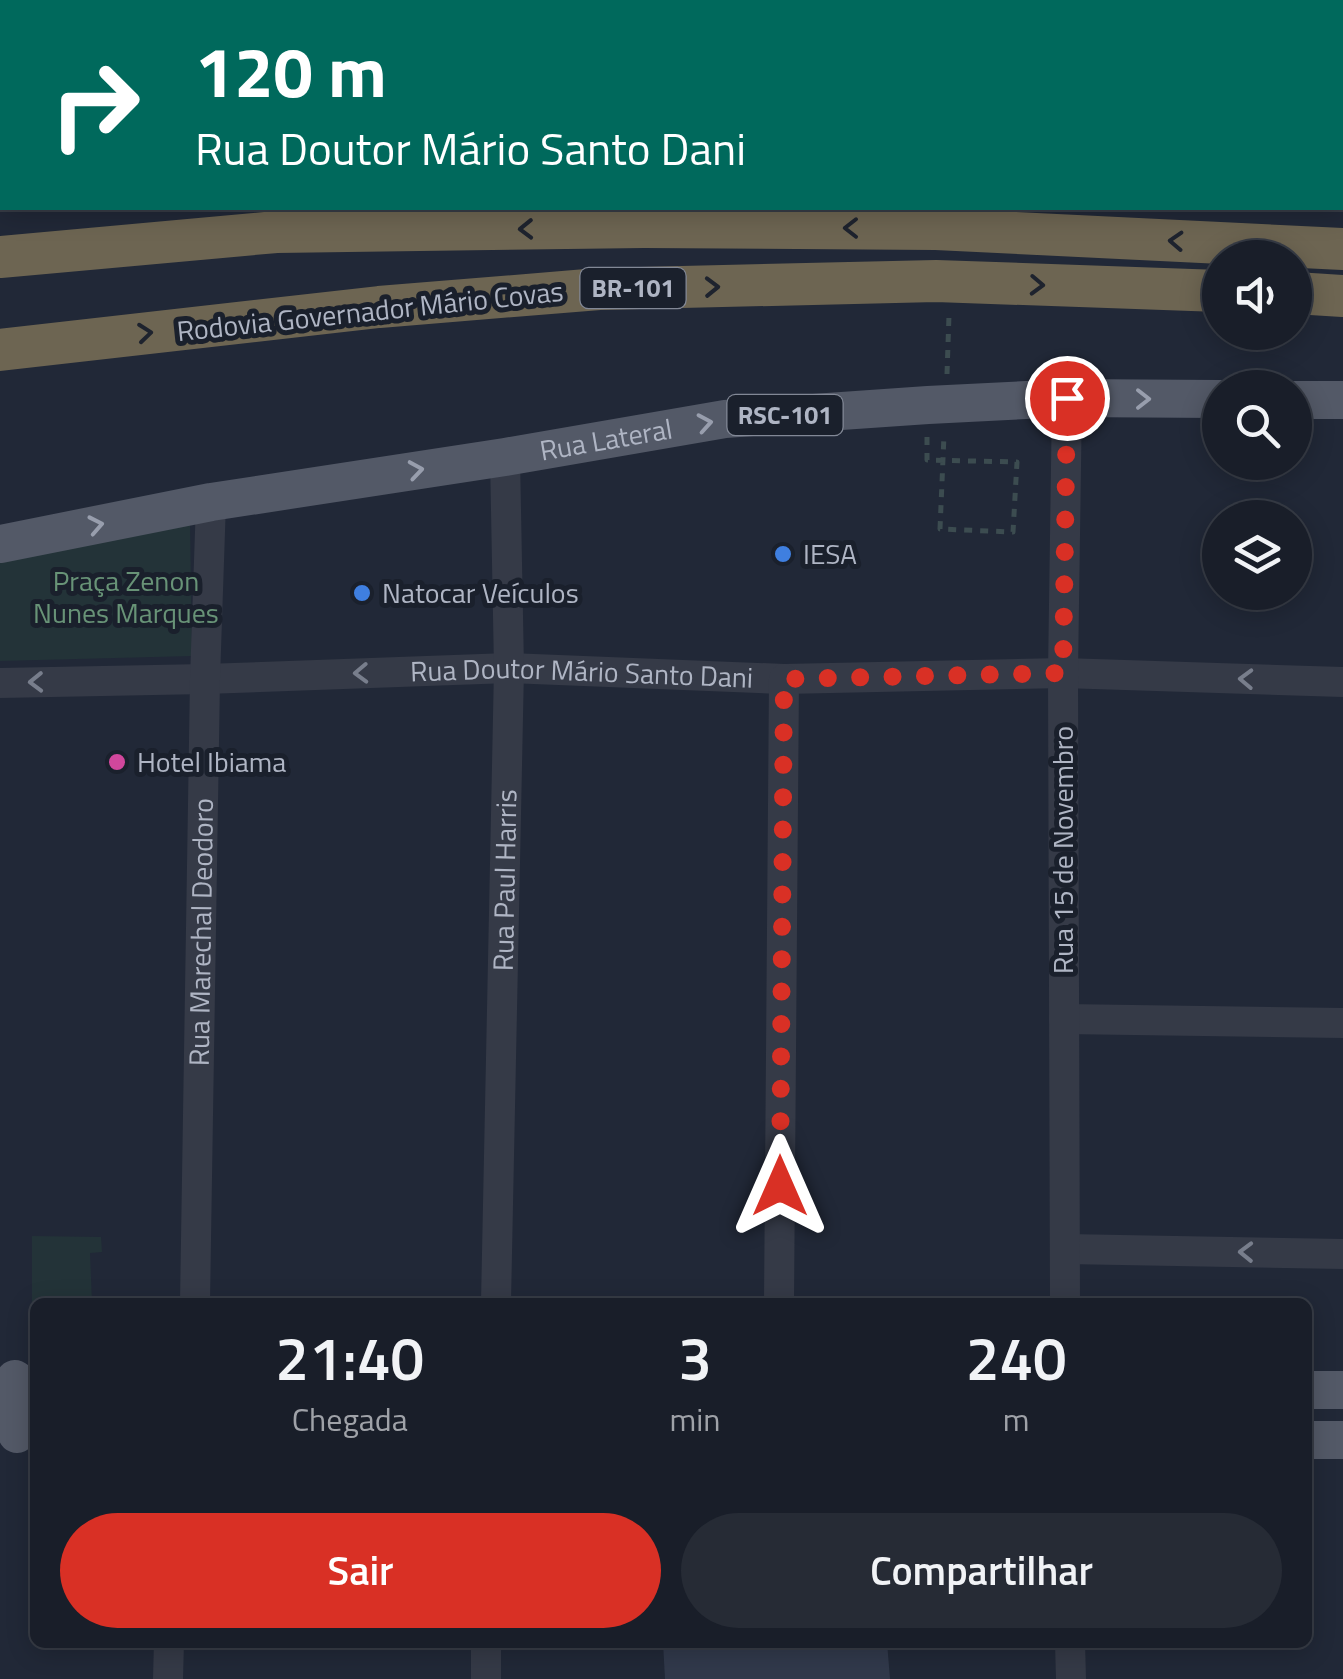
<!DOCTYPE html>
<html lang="pt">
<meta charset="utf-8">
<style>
body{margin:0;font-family:"Titillium Web",sans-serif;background:#262b35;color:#f1f3f6;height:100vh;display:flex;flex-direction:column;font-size:38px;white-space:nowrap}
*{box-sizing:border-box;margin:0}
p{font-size:32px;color:#9fa2a8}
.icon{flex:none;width:55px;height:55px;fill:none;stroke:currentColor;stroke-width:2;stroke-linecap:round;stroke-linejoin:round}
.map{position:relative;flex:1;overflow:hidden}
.drawer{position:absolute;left:30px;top:1298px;width:1282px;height:350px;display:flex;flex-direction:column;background:#191e29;border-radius:15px;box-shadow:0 5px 25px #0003,0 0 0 2px #373c46}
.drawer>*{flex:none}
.guide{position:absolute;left:0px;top:0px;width:1345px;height:210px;box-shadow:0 5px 25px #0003,0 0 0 2px #373c46;background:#00695c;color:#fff;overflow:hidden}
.tools{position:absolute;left:1202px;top:240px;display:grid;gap:20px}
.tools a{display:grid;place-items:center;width:110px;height:110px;border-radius:50%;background:#191e29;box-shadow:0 5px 25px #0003,0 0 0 2px #373c46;font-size:50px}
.pin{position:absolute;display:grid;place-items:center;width:85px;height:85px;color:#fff;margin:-42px;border:5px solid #fff;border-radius:50%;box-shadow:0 2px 10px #0007}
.me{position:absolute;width:110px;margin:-55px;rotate:0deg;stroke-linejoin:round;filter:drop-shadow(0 0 8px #0008)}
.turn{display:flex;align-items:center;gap:35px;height:210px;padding:0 30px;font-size:45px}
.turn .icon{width:130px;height:130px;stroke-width:2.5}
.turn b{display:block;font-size:70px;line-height:85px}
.eta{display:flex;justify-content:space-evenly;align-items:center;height:170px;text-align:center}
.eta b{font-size:60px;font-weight:600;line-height:70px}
.action{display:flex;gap:20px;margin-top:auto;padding:20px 30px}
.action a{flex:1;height:115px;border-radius:60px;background:#d93025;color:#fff;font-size:40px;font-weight:600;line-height:115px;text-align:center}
.action a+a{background:#262b35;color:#f1f3f6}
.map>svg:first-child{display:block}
</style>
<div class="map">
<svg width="1343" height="1679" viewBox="0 0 1343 1679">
<rect width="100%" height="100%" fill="#212837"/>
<!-- green -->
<g fill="#233338">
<path d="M0,0H861V2H2V60H0Z"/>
<path d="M190,521L192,656L0,661V560Z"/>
<path d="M32,1236L101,1237L102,1252L90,1253L92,1302H35V1351H32Z"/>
</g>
<!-- building -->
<path fill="#31394b" d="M663,1642H887L890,1679H665Z"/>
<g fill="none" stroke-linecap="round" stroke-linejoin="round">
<!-- path -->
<g stroke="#3c4c50" stroke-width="5" stroke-dasharray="8 8" stroke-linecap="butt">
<path d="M947,374L949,315"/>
<path d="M927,437V460L1017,462L1013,532L940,529L944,435"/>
</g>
<!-- minor -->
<g stroke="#353a47" stroke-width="30">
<path d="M1014,0V2"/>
<path id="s1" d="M0,683L205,679L509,668L784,679L1063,673L1343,682"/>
<path d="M1064,1019L1343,1023"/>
<path d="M1066,1249L1343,1254"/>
<path id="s2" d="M195,1302L205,679L211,502"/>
<path id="s3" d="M496,1302L509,668L505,457"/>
<path d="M779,1302L784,679"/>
<path d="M1065,1302L1063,673L1067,398"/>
<path d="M1070,1642L1071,1679"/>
<path d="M168,1679L169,1642"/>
<path d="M486,1679V1642"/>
</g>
<!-- major -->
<g stroke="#535967" stroke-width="38">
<path d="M0,129H2"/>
<path d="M1342,173H1343"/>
<path d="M1295,400H1343"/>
<path id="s4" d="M0,544L211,502L505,457L725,419L928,405L1067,398L1220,399"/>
<path d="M15,1379L17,1434"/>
<path d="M1308,1390H1343"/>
<path d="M1308,1440H1343"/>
</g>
<!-- highway -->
<g stroke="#6d6552" stroke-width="42">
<path d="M0,257L276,232L644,227L936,229L1343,249"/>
<path d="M1295,293L1343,296"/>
<path d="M0,350L379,307L599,289L936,281L1220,291"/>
</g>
</g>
<!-- one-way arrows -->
<defs><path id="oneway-chevron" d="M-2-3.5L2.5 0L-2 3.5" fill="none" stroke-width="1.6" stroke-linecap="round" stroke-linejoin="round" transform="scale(2.5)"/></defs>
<g stroke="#1e232e">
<use href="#oneway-chevron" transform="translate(851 228) rotate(-180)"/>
<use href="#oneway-chevron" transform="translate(526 229) rotate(179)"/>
<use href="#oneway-chevron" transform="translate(1176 241) rotate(-177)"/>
<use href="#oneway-chevron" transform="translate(1037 285) rotate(2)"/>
<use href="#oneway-chevron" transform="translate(712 287) rotate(-1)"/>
<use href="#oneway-chevron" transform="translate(145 333) rotate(-6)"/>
</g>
<g stroke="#989ead">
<use href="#oneway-chevron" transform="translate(1143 399)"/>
<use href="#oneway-chevron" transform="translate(705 423) rotate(-10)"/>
<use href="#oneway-chevron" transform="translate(416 470) rotate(-9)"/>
<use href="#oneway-chevron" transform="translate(96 525) rotate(-11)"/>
</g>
<g stroke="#787e8c">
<use href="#oneway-chevron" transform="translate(361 673) rotate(178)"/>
<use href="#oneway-chevron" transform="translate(1246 679) rotate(-178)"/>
<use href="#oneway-chevron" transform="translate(36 682) rotate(179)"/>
<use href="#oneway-chevron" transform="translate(1246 1252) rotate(-179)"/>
</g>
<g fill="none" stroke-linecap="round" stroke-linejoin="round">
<!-- route -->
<path stroke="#d93025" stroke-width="18" stroke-dasharray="0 32.4" d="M780,1186L784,679L1063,673L1067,398"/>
</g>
<!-- markers -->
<g fill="#3f7fe0" stroke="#1a202c" stroke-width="4">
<circle cx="783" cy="554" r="10"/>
<circle cx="362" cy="593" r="10"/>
</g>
<circle fill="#d1479c" stroke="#1a202c" stroke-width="4" cx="117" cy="762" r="10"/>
<g text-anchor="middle" stroke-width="10" stroke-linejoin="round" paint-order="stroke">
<!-- shield labels -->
<g fill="#1a202c" stroke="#828896" stroke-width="2.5">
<rect x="580.5" y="268" width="105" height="40" rx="8"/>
<rect x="727.5" y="395" width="115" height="40" rx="8"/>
</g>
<g font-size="25" font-weight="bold" fill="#afb5c4">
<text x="633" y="297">BR-101</text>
<text x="785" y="424">RSC-101</text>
</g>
<!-- street labels -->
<g font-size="28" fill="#afb5c4" stroke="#1a202c">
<text transform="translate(370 311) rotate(-6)" y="10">Rodovia Governador Mário Covas</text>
<text dy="10" stroke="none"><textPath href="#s4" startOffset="615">Rua Lateral</textPath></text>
<text dy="10" stroke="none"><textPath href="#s1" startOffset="582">Rua Doutor Mário Santo Dani</textPath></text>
<text transform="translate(1063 850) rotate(-90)" y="10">Rua 15 de Novembro</text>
<text dy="10" stroke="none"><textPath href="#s3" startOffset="422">Rua Paul Harris</textPath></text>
<text dy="10" stroke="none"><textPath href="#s2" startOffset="370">Rua Marechal Deodoro</textPath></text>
</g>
<!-- poi labels -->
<g font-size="28" fill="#afb5c4" stroke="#1a202c" text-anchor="start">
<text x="803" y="564">IESA</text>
<text x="382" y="603">Natocar Veículos</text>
<text x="137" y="772">Hotel Ibiama</text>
</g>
<!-- park labels -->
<g font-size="28" fill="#689377" stroke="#1a202c">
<text x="126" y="591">Praça Zenon<tspan x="126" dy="32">Nunes Marques</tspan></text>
</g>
</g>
</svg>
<div class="tools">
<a><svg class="icon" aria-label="sound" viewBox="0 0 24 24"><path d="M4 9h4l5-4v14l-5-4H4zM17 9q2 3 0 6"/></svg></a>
<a><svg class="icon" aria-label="search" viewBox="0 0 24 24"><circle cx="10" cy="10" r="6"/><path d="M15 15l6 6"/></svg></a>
<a><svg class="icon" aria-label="layers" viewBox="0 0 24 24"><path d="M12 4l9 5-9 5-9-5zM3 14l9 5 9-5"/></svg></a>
</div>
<div class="pin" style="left:1067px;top:398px;background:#d93025"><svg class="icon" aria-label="arrive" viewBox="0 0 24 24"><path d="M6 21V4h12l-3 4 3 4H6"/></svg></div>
<svg class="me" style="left:780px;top:1186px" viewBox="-20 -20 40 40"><path d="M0-17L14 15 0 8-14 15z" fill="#d93025" stroke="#fff" stroke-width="4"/></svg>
<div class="guide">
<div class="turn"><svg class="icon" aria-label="right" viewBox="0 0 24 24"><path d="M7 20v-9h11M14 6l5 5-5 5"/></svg><div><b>120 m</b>Rua Doutor Mário Santo Dani</div></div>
</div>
<section class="drawer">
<div class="eta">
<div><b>21:40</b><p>Chegada</p></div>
<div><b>3</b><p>min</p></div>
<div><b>240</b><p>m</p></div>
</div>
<div class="action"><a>Sair</a><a>Compartilhar</a></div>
</section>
</div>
